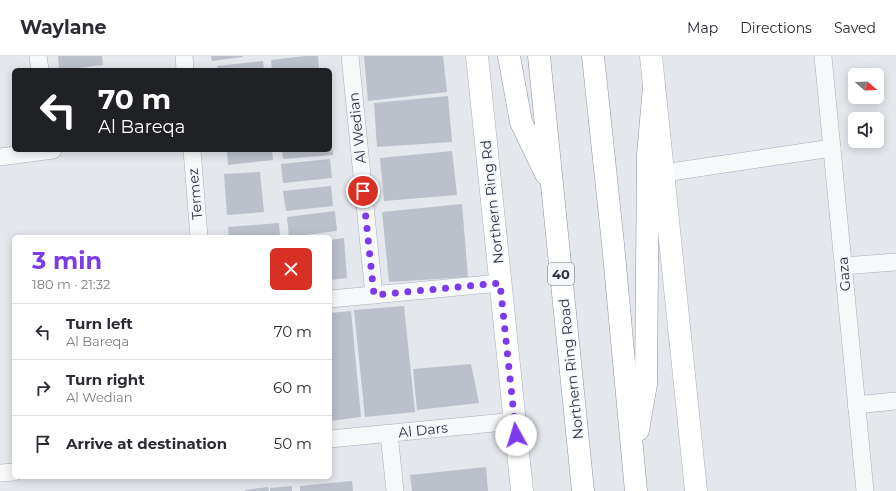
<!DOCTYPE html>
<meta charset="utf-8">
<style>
body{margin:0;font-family:Montserrat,sans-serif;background:#f7f7f7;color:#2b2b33;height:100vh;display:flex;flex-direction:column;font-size:15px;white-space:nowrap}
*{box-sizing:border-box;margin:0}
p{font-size:13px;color:#7c7c81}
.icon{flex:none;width:22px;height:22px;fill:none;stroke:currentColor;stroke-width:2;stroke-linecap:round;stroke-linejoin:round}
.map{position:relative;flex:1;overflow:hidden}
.side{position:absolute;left:12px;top:179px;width:320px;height:244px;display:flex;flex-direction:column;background:#fff;border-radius:6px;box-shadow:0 2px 10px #0003}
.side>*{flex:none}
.top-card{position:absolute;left:12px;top:12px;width:320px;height:84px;border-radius:6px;box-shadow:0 2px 10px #0003;background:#202124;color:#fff;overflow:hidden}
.needle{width:26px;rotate:109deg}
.fabs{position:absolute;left:848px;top:12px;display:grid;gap:8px}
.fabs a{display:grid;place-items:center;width:36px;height:36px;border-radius:6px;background:#fff;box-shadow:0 2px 10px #0003;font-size:20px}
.pin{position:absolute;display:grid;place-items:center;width:34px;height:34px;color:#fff;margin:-17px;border:2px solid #fff;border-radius:50%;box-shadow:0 1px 4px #0007}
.me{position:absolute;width:44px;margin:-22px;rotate:354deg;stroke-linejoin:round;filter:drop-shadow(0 0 3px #0008)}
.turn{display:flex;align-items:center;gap:14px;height:84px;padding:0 20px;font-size:18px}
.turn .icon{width:52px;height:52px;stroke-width:2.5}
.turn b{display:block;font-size:28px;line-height:34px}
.round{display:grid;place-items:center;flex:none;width:42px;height:42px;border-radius:6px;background:#f7f7f7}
.head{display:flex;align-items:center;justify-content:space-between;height:68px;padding:0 20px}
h1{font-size:24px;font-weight:700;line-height:30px;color:#7c3aed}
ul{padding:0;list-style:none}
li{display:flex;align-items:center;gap:12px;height:56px;padding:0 20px;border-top:1px solid #e1e1e2}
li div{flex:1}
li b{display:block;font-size:15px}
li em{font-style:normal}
header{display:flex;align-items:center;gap:24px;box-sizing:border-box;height:56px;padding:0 20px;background:#fff;border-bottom:1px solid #e1e1e2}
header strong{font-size:19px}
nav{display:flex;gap:22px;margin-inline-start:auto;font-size:14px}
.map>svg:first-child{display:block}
</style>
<header>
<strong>Waylane</strong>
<nav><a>Map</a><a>Directions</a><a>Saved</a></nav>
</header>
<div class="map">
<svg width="896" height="435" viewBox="0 0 896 435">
<rect width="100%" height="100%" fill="#e4e7ec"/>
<!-- building -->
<g fill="#bbc0ca">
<path d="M58,0H102L103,9L59,14Z"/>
<path d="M211,0H243V1L212,5Z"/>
<path d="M305,0H318L319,14H272L271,4Z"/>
<path d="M364,0H443L447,36L368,45Z"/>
<path d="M263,5L264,14H218L217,10Z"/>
<path d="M448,40L452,86L377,91L374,47Z"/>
<path d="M331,79L333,99L283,103L282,94H330V80Z"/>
<path d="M227,94H272L273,104L228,109Z"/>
<path d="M452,95L457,139L384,145L380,102Z"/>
<path d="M330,103L332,122L283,127L281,108Z"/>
<path d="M260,116L264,156L227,159L224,118Z"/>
<path d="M331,130L333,150L286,155L283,135Z"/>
<path d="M462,148L468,221L389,226L382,156Z"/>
<path d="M335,155L337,175L289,181L287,161Z"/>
<path d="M279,167L280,181H229L228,171Z"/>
<path d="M344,182L347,222L330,224V184Z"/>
<path d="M404,250L415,356L365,361L354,254Z"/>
<path d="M351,255L361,361L330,365V257Z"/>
<path d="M471,308L479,347L417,354L413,313Z"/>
<path d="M486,411L488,435H412L410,419Z"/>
<path d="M352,425L353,435H300V430Z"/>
<path d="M292,430V435H270V432Z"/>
<path d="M268,431L269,435H245V434Z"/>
</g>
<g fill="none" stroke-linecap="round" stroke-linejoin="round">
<!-- street casing -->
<g stroke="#a9aeb7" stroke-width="18">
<g id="street">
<path d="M38,0L40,14"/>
<path d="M184,0L185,14"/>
<path d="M350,0L374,239"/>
<path d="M823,0L865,435"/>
<path d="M192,94L199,181"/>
<path d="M0,101L53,94"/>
<path d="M664,117L832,92"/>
<path d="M843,210L896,206"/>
<path d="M330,243L500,227"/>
<path d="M856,349L896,345"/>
<path d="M389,378L395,435"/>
<path d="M330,383L515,365"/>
<path d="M0,417L14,416"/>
</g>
</g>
<!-- secondary casing -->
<g stroke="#a9aeb7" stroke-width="23">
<g id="secondary">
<path d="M477,0L522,435"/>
<path d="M651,0L696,435"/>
</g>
</g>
<!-- highway casing -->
<g stroke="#8b94a3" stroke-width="23">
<g id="highway">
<path d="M509,0L521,66L546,118"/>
<path d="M539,0L583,435"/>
<path d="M593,0L613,188L636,435"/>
<path d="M638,374L646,328L648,99L654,30"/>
</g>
</g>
<!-- street -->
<use href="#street" stroke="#f7f8fa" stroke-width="17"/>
<!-- secondary -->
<use href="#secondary" stroke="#fff" stroke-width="22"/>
<!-- highway -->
<use href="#highway" stroke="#fff" stroke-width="22"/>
</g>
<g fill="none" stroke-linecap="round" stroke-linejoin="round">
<!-- route -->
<path stroke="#7c3aed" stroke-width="7" stroke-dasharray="0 12.6" d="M363,135L374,239L500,227L516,379"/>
</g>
<g text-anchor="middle" stroke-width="3" stroke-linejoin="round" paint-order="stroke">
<!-- shield labels -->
<rect fill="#f4f6f9" stroke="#676e7b" stroke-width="1" x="548" y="207" width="26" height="22" rx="3"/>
<g font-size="13" font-weight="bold" fill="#2b3445">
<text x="561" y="223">40</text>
</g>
<!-- street labels -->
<g font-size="14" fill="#2b3445" stroke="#f4f6f9">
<text transform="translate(357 72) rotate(-96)" y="5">Al Wedian</text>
<text transform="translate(195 138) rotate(-95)" y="5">Termez</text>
<text transform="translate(492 146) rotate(-96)" y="5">Northern Ring Rd</text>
<text transform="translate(844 218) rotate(-95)" y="5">Gaza</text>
<text transform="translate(571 313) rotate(-96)" y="5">Northern Ring Road</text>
<text transform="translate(423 374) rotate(-6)" y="5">Al Dars</text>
</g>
</g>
</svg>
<div class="fabs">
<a><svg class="needle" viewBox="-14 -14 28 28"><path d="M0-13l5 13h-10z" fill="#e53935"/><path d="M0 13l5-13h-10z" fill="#7c7c81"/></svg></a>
<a><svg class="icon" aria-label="sound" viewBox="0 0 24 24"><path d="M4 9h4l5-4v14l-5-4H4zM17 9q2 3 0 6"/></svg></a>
</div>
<div class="pin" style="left:363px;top:135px;background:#d93025"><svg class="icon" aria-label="arrive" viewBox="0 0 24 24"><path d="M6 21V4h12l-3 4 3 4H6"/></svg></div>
<svg class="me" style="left:516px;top:379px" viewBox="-20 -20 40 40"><circle r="19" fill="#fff"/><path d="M0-13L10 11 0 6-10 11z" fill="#7c3aed"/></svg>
<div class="top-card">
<div class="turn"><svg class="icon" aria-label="left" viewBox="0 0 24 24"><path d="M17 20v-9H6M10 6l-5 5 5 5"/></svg><div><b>70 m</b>Al Bareqa</div></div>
</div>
<section class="side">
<div class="head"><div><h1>3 min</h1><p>180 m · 21:32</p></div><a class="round" style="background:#d93025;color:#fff"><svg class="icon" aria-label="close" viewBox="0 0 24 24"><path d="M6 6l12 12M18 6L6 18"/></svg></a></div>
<ul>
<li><svg class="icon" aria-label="left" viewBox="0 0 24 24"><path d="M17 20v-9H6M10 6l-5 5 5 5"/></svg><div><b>Turn left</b><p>Al Bareqa</p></div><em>70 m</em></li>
<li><svg class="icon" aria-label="right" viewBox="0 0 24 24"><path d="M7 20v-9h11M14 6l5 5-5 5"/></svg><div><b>Turn right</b><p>Al Wedian</p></div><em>60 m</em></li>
<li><svg class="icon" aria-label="arrive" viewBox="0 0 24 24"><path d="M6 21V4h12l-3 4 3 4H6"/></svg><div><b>Arrive at destination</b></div><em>50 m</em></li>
</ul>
</section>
</div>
